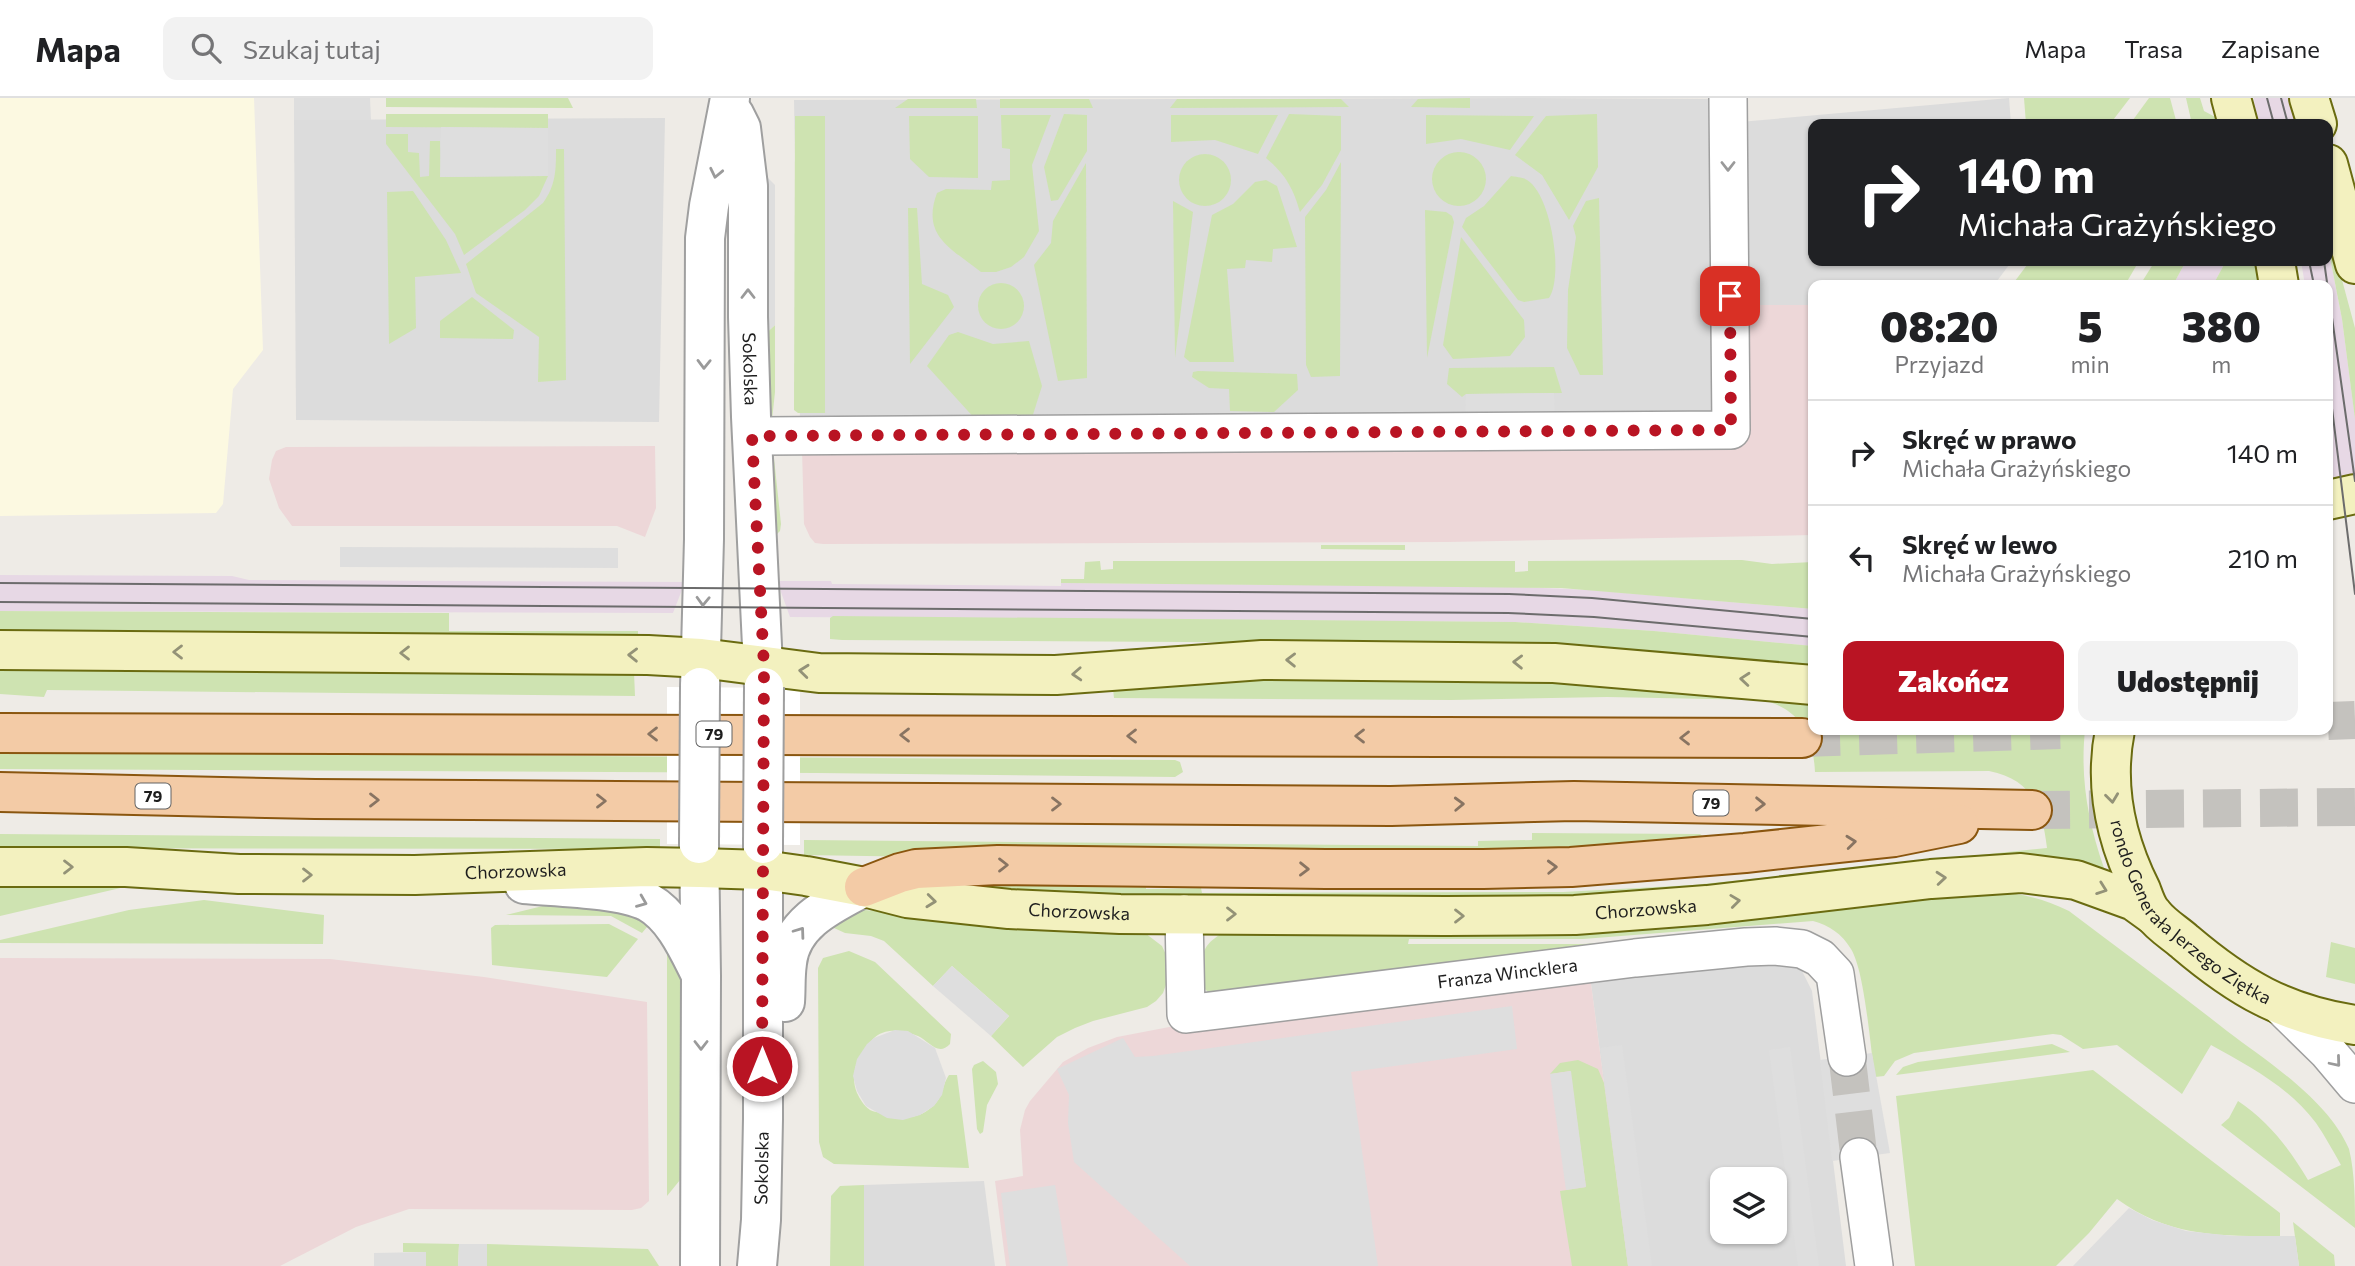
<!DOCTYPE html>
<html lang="pl">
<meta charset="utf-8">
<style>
body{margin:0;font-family:Commissioner,sans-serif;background:#f2f2f2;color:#202124;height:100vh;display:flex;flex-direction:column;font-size:26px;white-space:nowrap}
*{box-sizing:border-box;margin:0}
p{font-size:23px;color:#757577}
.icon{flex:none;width:38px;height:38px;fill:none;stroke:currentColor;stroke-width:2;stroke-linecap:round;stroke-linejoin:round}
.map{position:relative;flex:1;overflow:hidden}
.sheet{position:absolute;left:1808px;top:182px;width:525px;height:455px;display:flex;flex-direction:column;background:#fff;border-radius:14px;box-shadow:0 2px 5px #0004}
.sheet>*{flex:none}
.hud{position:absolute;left:1808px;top:21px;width:525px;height:147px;border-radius:14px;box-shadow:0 2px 5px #0004;background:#202124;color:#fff;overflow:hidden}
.tools{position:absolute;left:1710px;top:1069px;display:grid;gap:14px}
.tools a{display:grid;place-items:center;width:77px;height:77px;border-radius:14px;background:#fff;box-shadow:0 2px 5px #0004;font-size:35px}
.pin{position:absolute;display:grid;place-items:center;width:60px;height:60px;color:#fff;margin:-30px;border-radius:14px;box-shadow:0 4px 10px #0006}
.me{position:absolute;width:77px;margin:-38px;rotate:0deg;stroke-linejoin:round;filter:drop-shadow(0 0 5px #0008)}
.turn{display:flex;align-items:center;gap:24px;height:147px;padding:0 35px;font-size:32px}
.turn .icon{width:91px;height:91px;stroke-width:2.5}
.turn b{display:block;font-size:49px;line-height:60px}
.eta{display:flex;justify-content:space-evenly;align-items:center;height:119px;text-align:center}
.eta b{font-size:42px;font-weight:800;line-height:49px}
.primary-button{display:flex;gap:14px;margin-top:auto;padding:14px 35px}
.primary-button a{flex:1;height:80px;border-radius:14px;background:#b91423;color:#fff;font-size:28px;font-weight:800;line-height:80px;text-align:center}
.primary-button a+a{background:#f2f2f2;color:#202124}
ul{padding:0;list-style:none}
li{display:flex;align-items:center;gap:21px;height:105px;padding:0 35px;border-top:2px solid #e0e0e0}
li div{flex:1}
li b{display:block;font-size:26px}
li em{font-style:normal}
header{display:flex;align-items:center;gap:42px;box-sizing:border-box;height:98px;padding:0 35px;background:#fff;border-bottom:2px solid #e0e0e0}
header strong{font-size:33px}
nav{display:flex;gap:38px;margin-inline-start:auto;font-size:24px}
.search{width:490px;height:63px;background:#f2f2f2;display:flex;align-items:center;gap:18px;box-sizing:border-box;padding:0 24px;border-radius:14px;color:#757577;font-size:26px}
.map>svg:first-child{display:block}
</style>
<header>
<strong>Mapa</strong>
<div class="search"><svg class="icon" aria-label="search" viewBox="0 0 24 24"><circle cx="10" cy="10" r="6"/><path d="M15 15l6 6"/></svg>Szukaj tutaj</div>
<nav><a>Mapa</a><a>Trasa</a><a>Zapisane</a></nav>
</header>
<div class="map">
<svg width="2355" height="1168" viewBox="0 0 2355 1168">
<rect width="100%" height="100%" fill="#eeebe6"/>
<!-- residential -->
<g fill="#dcdcdc" fill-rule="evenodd">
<path d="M1530,0L1713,1L1717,320L800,324L794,2Z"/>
<path d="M2009,0L2011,26H1813V163H2012L1994,187H1813V207H1742L1740,24Z"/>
<path d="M665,20L659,324L296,322L294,22Z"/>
<path d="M1776,861L1801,871L1812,893L1846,1168H1628L1590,878ZM1722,1082H1774V1134H1722Z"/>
<path d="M984,1083L995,1168H864V1087Z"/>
</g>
<!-- commercial -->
<g fill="#edd7d8">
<path d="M1742,207H1813V437L1448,444L823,446L815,445L810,439L804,426L802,351L1743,346Z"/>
<path d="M655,348L656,410L645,439L617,428H292L279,410L269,381L272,362L276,353L286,349Z"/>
<path d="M0,860L330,861L484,879L647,904L649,1103L641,1110L632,1112L409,1111L356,1129L280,1168H0Z"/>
<path d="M1590,878L1628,1168H1006L995,1083L1023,1078L1020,1032L1025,1012L1030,1003L1063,964L1088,950L1117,939L1185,926Z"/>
</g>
<!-- industrial -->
<g fill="#e7d8e5">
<path d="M2254,0H2289L2296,26H2256Z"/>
<path d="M2328,149L2342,221L2355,321V381L2332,384L2328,351V187H2305L2301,163H2328Z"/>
<path d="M2186,163H2226L2213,187H2173Z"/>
<path d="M0,477L232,478L249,482L685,484L673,515L0,513Z"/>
<path d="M777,483H831L832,486L1061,488V485L1496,488L1591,492L1813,511V548L1654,533L1515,524L790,519Z"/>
</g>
<!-- education -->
<path fill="#fcf9e1" d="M0,0H254L263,252L233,291L223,406L216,415L0,418Z"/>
<!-- grass -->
<g fill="#cee3b1">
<path d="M386,0H568L573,10L386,9Z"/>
<path d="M1470,0V10L1411,9L1418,1Z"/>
<path d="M2024,0H2130L2110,26H2026Z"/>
<path d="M2149,0H2170L2177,26H2130Z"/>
<path d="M2186,0H2200L2204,13L2219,21L2221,26H2192Z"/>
<path d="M908,1H976L977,10H895Z"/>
<path d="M1000,1H1089L1093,10H1000Z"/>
<path d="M1177,1H1341L1349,9L1170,10Z"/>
<path d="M386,16H548V30L386,29Z"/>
<path d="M1064,16L1087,17V53L1058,102L1051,103L1044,69Z"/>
<path d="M1289,16L1341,18V52L1322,87L1300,114C1293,90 1286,77 1266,60Z"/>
<path d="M1597,16L1598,69L1569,122L1542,77L1515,57L1546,18Z"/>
<path d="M1001,17H1051L1032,67L1039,133L1024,159L1011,169L996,174H981C951,150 921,138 937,95L946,91L991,92L992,83L1010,82V51L1002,50Z"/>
<path d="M1171,17H1278L1258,56L1215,42L1171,44Z"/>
<path d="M1426,17L1534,18L1510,52L1461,41L1426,46Z"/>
<path d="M795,18H825V315H798L794,312Z"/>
<path d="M909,18H978V80L929,79L910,61Z"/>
<path d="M386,36H408V54L419,55L420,79L429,78L430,43H440L441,79L548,78L539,98L525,112L464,157L455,136L386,46Z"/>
<path d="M556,51H564L566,282L538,284L539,239L476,195L466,166L543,105C556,87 556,72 556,51Z"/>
<circle cx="1459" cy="81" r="27"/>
<circle cx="1205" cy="82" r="26"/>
<path d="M1341,64L1340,278L1311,279L1306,267L1305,119L1326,92Z"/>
<path d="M1086,65L1087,280L1058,283L1034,167L1051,145L1053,123Z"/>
<path d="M1511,78C1515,79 1523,79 1527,82C1551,96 1564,178 1549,200L1524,204L1518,202L1462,129L1466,120L1484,108Z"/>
<path d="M1266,82L1277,88L1297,149L1273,151L1272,164L1246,162L1245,170L1227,171L1234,264H1190L1184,259L1212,117L1233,106L1255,84Z"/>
<path d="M413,93L446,142L461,175L415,179L416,230L389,246L387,94Z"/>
<path d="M1599,100L1603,277H1580L1567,250L1568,192L1576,139L1573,128L1586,103Z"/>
<path d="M1173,103L1193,114L1175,260Z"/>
<path d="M908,110H917L922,186L948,197L954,209L910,266Z"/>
<path d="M1425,112L1446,114L1452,118L1454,124L1427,260Z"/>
<path d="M2328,130L2355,230V321L2342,221L2328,149Z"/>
<path d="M1461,139L1524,222L1525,239L1510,258L1453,261L1443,247Z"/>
<path d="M2030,163H2139L2125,187H2012Z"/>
<path d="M2155,163H2186L2173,187H2140Z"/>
<path d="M2226,163H2258L2261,187H2213Z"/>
<circle cx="1001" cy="208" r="23"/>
<path d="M472,199L514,232L513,241L440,240V223Z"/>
<path d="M775,227V294L772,322L767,318L763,238Z"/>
<path d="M958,234L993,246L1029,243L1042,288L1031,323H977L927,268L949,237Z"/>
<path d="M1554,269L1562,295L1466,296L1462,299L1447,286L1449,270Z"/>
<path d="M1198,273L1297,276L1298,292L1274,314L1230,313L1229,291L1209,290L1192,279L1193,274Z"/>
<path d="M773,351L781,426L780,433L774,439L769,355Z"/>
<path d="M1321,447H1405V452L1321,451Z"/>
<path d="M1742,462L1772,466L1813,464V511L1561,490L1061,485V481H1084L1085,464L1100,463L1101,472L1113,471V463H1515V474L1528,473V463Z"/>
<path d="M0,513L449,515V533H638V538L0,535Z"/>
<path d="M833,518L1515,524L1654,533L1813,548V570L1502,546L842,542L830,541V520Z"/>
<path d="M0,569L634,574L635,598L47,592L44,599L0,596Z"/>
<path d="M1238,580L1552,584L1813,604V632H2085C2080,680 2088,724 2104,770L2103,772L1692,790L1564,800L1121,799L984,791L982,784L1146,783V791L1201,790L1202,795L1563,794L1693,787L2047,750C2042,709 2033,682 1989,673L1815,674C1813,636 1801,613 1764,602L1607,599L1451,602L1114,600L1113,591Z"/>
<path d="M0,654L1175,662L1180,664L1183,674L1175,679L817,675L0,671Z"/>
<path d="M1532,735L1700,736L1705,740L1643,750L929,759L804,757V742L1478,748V743L1532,742Z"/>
<path d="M0,736L660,741V751L0,750Z"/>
<path d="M0,784L129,788L0,818Z"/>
<path d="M1990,793C2019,795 2043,800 2069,813C2122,853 2175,892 2227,933C2268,964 2328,1002 2349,1051C2355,1075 2355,1105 2355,1130L2221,1027L2229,1020L2238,1003C2269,1024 2289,1050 2308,1082L2341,1067C2333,1053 2325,1038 2316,1025C2289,989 2249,968 2211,947L2182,996L2117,947L2083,951L2061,937L2053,936L1914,955L1895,963L1884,978L1875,979C1870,948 1865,874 1851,851C1842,836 1829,827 1813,823L1583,841H1409L1408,846H1582L1635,843L1210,896L1203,889C1202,863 1197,849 1223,835Z"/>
<path d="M204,802L324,817L323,846L0,845V842L129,812Z"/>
<path d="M582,803L652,823L642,835L611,818L506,817L555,805Z"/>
<path d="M865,812L1028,829L1145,835L1162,848L1167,859V884L1163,895L1156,903L1147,909L1093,923L1075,930L1057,939L1023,969L991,938L1009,918L952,868L933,888L884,843L871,838L845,835L823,825L853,813Z"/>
<path d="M609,826L638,841L607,879L492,867L491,830L495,827Z"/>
<path d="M667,838L683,880V1072L680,1082L667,1098Z"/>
<path d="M2331,844L2355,850V886L2326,879Z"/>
<path d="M849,853L875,864L951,936L950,946C938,959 929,943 918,938C904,932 884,929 873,941C858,957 849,975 857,995C860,1001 864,1008 870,1012C876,1015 885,1015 891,1017C907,1020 918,1021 932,1009C944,999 941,989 949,977H957L969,1070L834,1066L823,1059L819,1044L818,870L823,860Z"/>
<path d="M2052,946L2070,954L1896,977L1903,969L1918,964Z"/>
<path d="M1578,962L1598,971L1604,985L1628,1168H1572L1560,1093L1586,1089L1570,973L1550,976L1560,965Z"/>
<path d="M983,963L996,974L998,986L987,1007L983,1034L980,1036L977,1031L972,971L974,967Z"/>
<path d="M2093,972L2280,1115V1138C2218,1138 2169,1139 2117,1101L2089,1135L2056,1168H1915L1896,998Z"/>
<path d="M864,1087V1168H830L831,1098L840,1088Z"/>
<path d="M2293,1124L2334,1157L2335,1168H2299Z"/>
<path d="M403,1145L459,1146L458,1168H426V1154H403Z"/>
<path d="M487,1146L648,1151L659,1168H487Z"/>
</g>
<!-- parking -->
<g fill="#dedede">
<path d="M294,0H370L371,22H294Z"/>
<path d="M441,29L548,30V78L440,79Z"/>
<path d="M763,75L775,87V227L763,238Z"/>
<path d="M1554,295L1555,319L1465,320L1466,296Z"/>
<path d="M340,449L618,450V470L340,469Z"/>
<path d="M952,868L1009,918L991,938L933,888Z"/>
<path d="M1512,908L1517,951L1351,974L1378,1168H1190L1074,1064L1068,1025L1069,997L1057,971L1123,940L1135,959L1153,958Z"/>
<path d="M895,932L908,933L935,950L946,980L942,997L934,1008L920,1017L903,1022L887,1020L866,1008L857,993L853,978L857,961L867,946L874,940Z"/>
<path d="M1622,947L1652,1168H1628L1600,950Z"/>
<path d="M1790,949L1819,1168H1798L1769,952Z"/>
<path d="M1872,955L1890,1055L1832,1063L1820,962Z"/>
<path d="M1571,973L1586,1089L1566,1092L1550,976Z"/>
<path d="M1055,1087L1068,1168H1010L1001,1095Z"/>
<path d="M2129,1110L2152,1122L2186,1133L2233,1138H2295L2299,1168H2073Z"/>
<path d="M459,1146H487V1168H458Z"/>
<path d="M426,1154V1168H374V1155Z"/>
</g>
<!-- pier -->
<path fill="#fff" d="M667,589L800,590V747L667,746Z"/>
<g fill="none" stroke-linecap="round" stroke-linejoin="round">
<!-- minor-tunnel -->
<path stroke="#c4c2be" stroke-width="37" stroke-dasharray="37 18" stroke-linecap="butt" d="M1847,959L1859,1059"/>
<!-- primary-tunnel -->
<g stroke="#c4c2be" stroke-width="38" stroke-dasharray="38 19" stroke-linecap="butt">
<path d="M2328,623L2355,622"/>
<path d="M1802,640L2060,632"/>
<path d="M2032,712L2355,709"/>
</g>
<!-- minor casing -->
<g stroke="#9f9f9f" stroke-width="40">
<g id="minor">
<path d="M752,338L1731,332L1728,0"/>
<path id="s1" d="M1184,816L1186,916L1635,860L1746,849L1775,848L1802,851L1820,860L1835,876L1847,959"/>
<path d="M2281,908L2328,954L2355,986"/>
<path d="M1859,1059L1874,1168"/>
</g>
</g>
<!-- tertiary casing -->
<g stroke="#9f9f9f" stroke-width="42">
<g id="tertiary">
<path id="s2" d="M734,16L741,30L748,88V219L751,319L764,589"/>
<path d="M700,589L704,441L705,140L709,108L730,0"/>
<path d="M699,746L701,878L700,1168"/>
<path d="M524,786C557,789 619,790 648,804C673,818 687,849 699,873"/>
<path d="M785,904C786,891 785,878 787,865C791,824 832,806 864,789"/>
<path id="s3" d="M757,1168L761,1122L763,1021V746"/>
</g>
</g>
<!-- secondary casing -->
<g stroke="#6a6b10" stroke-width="42">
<g id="secondary">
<path d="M2231,0L2238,26"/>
<path d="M2309,0L2317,26"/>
<path d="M2328,66L2355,166"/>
<path d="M2275,163L2279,187"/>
<path d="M2328,402L2355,396"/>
<path d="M0,552L648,557L701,560L819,575L1056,577L1262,562L1554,565L1813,587"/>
<path id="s4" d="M2115,632C2104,687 2116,742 2141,792C2144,800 2147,810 2153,816C2161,827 2175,835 2185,844C2239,890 2284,916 2355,927"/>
<path id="s5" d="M0,769H126L239,776L415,777L647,769L700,770L763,772L806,778L864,789L907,800L1009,811L1120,816L1446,818L1575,817L1707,807L1931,781L2021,775L2076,782L2134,803L2152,816"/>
</g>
</g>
<!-- primary casing -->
<g stroke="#8a560f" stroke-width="42">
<g id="primary">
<path d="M0,635L1802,640"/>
<path d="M0,694L315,701L1391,708L1574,703L2032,712"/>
<path d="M864,789L900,775L916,771L998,767L1326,771H1483L1571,769L1745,755L1894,739L1959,726"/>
</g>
</g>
<!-- minor -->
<use href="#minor" stroke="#fff" stroke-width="37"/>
<!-- tertiary -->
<use href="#tertiary" stroke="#fff" stroke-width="38"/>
<!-- secondary -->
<use href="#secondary" stroke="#f3f1bf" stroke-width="38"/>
<!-- primary -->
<use href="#primary" stroke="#f3cba6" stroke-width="38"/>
<!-- tram -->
<g stroke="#6c6c6c" stroke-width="2">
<path d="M2267,0L2274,26"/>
<path d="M2281,0L2288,26"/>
<path d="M2309,163L2314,187"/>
<path d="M2324,163L2355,383"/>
<path d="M2328,278L2355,496"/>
<path d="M0,485L1509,496L1592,500L1813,521"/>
<path d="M0,504L1508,515L1594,519L1813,539"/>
</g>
<!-- tertiary-bridge casing -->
<g stroke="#9f9f9f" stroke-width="42" stroke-linecap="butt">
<g id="tertiary-bridge">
<path d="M699,746L700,589"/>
<path d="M763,746L764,589"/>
</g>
</g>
<!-- tertiary-bridge -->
<use href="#tertiary-bridge" stroke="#fff" stroke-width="38"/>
</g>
<!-- one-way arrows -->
<defs><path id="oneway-chevron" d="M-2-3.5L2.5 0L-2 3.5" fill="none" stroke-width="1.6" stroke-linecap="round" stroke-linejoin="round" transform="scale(1.75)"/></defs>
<g stroke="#9a9a9a">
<use href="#oneway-chevron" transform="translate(1728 68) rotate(90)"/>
<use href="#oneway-chevron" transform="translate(716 75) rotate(102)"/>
<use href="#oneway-chevron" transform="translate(748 196) rotate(-90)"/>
<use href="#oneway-chevron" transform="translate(704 266) rotate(91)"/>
<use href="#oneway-chevron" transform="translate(703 503) rotate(92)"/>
<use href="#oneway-chevron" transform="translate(642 804) rotate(22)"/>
<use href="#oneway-chevron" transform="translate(800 834) rotate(-54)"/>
<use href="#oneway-chevron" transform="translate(701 947) rotate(90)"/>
<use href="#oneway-chevron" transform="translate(2336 964) rotate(50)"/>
</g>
<g stroke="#939277">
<use href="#oneway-chevron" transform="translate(178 554) rotate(-180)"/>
<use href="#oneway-chevron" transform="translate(405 555) rotate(-180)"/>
<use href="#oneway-chevron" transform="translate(633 557) rotate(-179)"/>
<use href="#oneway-chevron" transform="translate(1291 562) rotate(-179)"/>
<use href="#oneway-chevron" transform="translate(1518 564) rotate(-179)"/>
<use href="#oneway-chevron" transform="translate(804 573) rotate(-174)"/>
<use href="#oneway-chevron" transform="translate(1077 576) rotate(177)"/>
<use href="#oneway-chevron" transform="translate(1745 581) rotate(-175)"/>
<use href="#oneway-chevron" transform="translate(2112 700) rotate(83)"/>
<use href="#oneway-chevron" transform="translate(68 769)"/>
<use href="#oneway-chevron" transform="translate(307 777)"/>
<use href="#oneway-chevron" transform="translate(1941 780) rotate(-5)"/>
<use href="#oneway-chevron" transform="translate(2102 791) rotate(20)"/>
<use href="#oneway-chevron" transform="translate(931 803) rotate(6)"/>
<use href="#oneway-chevron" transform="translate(1735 803) rotate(-7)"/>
<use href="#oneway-chevron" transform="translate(1231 816)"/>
<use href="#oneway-chevron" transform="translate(1459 818)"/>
</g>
<g stroke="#887462">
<use href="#oneway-chevron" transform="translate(653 636) rotate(-180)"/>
<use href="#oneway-chevron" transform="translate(905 637) rotate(-180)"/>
<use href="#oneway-chevron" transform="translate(1132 638) rotate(-180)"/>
<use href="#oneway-chevron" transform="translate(1360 638) rotate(-180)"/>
<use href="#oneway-chevron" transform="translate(1685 640) rotate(-180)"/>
<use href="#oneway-chevron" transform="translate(374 702)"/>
<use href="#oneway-chevron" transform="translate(601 703)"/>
<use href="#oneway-chevron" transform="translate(1056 706)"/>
<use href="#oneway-chevron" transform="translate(1459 706) rotate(-2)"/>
<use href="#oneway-chevron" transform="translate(1760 706) rotate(1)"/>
<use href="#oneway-chevron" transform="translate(1851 744) rotate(-6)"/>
<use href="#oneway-chevron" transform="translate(1003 767)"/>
<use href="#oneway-chevron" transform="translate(1552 769) rotate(-2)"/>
<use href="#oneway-chevron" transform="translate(1304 771) rotate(1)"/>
</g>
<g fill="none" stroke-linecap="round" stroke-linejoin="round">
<!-- route -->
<path stroke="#b91423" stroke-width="12" stroke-dasharray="0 21.6" d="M762,968L764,569L752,338L1731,332L1730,198"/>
</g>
<g text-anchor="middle" stroke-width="5" stroke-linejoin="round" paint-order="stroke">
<!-- shield labels -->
<g fill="#fff" stroke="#626262" stroke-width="2">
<rect x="696.5" y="623.5" width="35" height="25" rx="5"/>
<rect x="135.5" y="685.5" width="35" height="25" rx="5"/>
<rect x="1693.5" y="692.5" width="35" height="25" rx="5"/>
</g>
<g font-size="16" font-weight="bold" fill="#1e1e1e">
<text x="714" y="642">79</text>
<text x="153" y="704">79</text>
<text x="1711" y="711">79</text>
</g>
<!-- street labels -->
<g font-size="18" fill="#1e1e1e" stroke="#fff">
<text dy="6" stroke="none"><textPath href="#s2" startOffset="257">Sokolska</textPath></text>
<text dy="6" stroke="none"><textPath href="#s5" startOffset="516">Chorzowska</textPath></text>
<text dy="6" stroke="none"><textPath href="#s4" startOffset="214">rondo Generała Jerzego Ziętka</textPath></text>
<text dy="6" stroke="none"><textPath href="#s5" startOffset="1650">Chorzowska</textPath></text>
<text dy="6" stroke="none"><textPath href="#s5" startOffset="1083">Chorzowska</textPath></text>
<text dy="6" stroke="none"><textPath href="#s1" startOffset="424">Franza Wincklera</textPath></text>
<text dy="6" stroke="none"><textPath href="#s3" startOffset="98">Sokolska</textPath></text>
</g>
</g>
</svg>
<div class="tools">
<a><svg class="icon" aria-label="layers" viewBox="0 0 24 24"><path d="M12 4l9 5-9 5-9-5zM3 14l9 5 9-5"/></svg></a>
</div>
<div class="pin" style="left:1730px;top:198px;background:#d93025"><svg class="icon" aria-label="arrive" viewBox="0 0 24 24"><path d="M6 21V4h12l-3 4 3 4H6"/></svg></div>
<svg class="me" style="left:762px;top:968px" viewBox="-20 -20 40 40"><circle r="17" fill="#b91423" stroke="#fff" stroke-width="3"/><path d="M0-11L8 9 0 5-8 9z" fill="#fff"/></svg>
<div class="hud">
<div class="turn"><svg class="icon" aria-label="right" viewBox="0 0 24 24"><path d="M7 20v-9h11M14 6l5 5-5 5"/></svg><div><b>140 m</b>Michała Grażyńskiego</div></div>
</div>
<section class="sheet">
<div class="eta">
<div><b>08:20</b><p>Przyjazd</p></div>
<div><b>5</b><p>min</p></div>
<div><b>380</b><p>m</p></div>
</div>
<ul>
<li><svg class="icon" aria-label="right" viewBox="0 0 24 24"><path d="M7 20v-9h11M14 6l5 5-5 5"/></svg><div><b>Skręć w prawo</b><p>Michała Grażyńskiego</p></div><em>140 m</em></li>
<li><svg class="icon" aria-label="left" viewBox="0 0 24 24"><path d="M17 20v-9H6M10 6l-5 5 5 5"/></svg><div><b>Skręć w lewo</b><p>Michała Grażyńskiego</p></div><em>210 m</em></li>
</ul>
<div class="primary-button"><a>Zakończ</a><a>Udostępnij</a></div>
</section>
</div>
